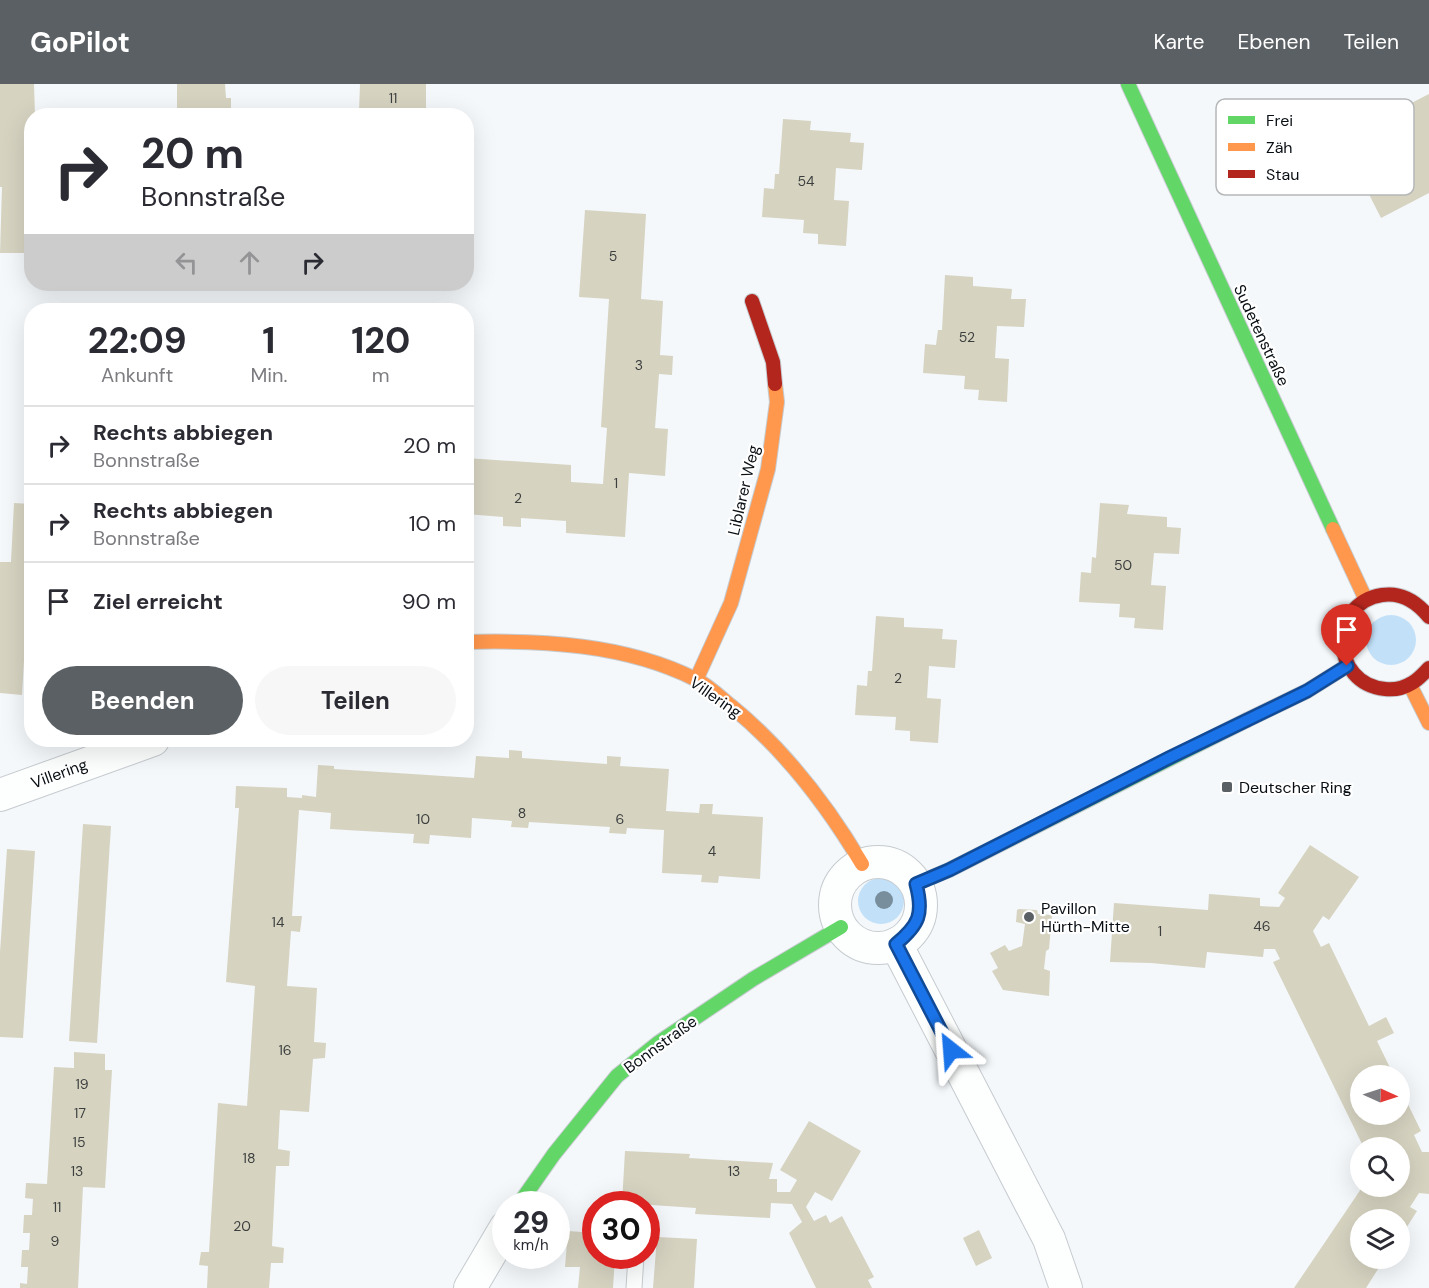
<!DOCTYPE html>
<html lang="de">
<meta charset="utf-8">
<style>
body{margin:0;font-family:"DM Sans",sans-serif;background:#f7f7f7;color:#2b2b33;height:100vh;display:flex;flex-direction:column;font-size:22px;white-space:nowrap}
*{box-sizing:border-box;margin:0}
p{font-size:20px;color:#7c7c81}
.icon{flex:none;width:33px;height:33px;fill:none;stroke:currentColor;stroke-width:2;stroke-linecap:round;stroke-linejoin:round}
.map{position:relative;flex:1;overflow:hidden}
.drawer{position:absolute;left:24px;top:219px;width:450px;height:444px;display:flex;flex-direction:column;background:#fff;border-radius:24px;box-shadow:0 6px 24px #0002}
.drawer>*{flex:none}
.top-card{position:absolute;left:24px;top:24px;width:450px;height:183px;border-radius:24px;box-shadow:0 6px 24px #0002;background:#fff;color:#2b2b33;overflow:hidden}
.needle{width:39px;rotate:93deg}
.buttons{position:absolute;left:1350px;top:981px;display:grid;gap:12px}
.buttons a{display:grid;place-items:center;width:60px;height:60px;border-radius:50%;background:#fff;box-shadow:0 6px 24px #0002;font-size:30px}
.speed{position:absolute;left:492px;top:1107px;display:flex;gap:12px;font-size:30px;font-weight:700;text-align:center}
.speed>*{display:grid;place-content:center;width:78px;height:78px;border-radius:50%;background:#fff;box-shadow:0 6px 24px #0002;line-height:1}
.speed small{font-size:15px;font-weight:400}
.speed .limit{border:9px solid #d22;background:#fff;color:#111}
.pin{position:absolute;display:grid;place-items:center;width:51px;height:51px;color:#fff;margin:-62px -26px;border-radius:50% 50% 50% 0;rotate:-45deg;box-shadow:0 0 6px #0007}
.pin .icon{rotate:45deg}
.me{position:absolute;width:66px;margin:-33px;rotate:332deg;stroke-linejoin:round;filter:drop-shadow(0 0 4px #0008)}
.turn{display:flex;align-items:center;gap:21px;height:126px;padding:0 18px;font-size:27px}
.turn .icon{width:78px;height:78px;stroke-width:2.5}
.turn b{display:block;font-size:42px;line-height:51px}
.lanes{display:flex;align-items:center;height:57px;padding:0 18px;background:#0003;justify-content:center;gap:30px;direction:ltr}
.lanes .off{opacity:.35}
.eta{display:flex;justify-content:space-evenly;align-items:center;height:102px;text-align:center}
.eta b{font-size:36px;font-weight:700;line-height:42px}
.action{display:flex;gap:12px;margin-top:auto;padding:12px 18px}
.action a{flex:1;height:69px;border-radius:36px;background:#5b6064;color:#fff;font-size:24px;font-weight:700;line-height:69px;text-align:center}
.action a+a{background:#f7f7f7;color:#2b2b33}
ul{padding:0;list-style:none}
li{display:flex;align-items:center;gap:18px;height:78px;padding:0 18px;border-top:2px solid #e1e1e2}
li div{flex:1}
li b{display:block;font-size:22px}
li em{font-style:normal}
header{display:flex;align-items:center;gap:36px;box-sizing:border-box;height:84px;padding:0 30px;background:#5b6064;color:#fff}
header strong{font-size:28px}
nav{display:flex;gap:33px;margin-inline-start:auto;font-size:21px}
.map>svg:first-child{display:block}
</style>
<header>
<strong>GoPilot</strong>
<nav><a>Karte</a><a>Ebenen</a><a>Teilen</a></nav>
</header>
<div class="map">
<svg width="1429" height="1204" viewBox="0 0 1429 1204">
<rect width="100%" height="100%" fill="#f4f8fb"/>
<!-- green -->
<g fill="#c2e1f9">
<circle cx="1391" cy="556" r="25"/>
<circle cx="881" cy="817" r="23"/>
</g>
<!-- building -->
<g fill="#d6d3c1">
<path d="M0,0H34L35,32H32V169H0L2,103H0Z"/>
<path d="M177,0H225L226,14H231V29H225V32H177Z"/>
<path d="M360,0H426V28L359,27Z"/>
<path d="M1429,10V109L1381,134L1341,55Z"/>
<path d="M783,35L811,37L810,46L851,49L850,58L864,59L862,86L836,84L834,116L849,117L846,162L818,160V150L803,149L804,136L762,133L764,104L774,105L775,90H779Z"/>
<path d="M585,126L646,130L641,215L663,217L660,271L673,272L672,291L659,290L655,344L668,345L665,392L629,389L625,453L566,449V437L521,434V443L503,442V433L466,430V374L571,381V398L603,400L607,344L601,343L609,215L579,213Z"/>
<path d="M945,191L973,193V202L1012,205L1011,215H1026L1024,243L997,242L995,274L1009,275L1007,318L978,316L979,306L964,305L965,292L923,289L925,260L936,261L938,246H942Z"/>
<path d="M14,419L32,420V525H27L22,611L0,609V478H11Z"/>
<path d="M1100,419L1129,421L1127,430L1167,433V443L1181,444L1179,470L1154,469L1151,501L1166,502L1163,546L1134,544L1135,534L1119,533L1120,520L1079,518L1081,488L1091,489L1092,473L1096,474Z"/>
<path d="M876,532L904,534V543L943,545L942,555L957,556L955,584L929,582L927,614L941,615L938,659L910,657V647L895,646L896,633L855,631L857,601L867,602L868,587H872Z"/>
<path d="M509,666L522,667V674L607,680V672L621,673L620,682L669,685L666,727L699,729L700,720H713L712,730L763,733L760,795L719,792L718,799L701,798L702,791L662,789L664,746L627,744L626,750L609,749L610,743L529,738L528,744L511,743L512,737L472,734L471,754L430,751L429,760L413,759L414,750L330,745L331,729L299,726L292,832H302L300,848L291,847L287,902L317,904L314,958L326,959L325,974L313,975L309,1028L280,1026L278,1065L290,1067L289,1082H276L272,1162L284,1164L283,1179H271L269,1204H207L208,1182L199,1181L201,1168H209L218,1019L247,1022L255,902L226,898L239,724H235L236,702L287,704V713L302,714V711L316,713L318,681L334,682V685L474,694L476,672L509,674Z"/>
<path d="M83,740L111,742L97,959L69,957Z"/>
<path d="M1310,761L1359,793L1329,836L1323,832L1313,847L1321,863L1329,859L1369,942L1386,933L1394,949L1377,957L1394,992H1360V1030H1400V1004L1421,1047L1414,1051L1422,1068H1429V1110L1419,1109L1410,1123L1417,1127L1400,1154V1136H1360V1174H1385L1366,1204H1294L1363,1102H1400V1064H1364L1273,878L1280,875L1275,865H1264L1263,873L1207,868L1205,884L1151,879L1110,878L1114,819L1208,826L1209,810L1260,814V822L1279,823L1285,814L1278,809Z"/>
<path d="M7,765L35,767L23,954L0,953V868Z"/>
<path d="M1019,825L1037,826L1038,830L1052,831L1049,865L1046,867L1044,885L1050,887L1049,912L1003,906L992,887L998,884L990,869L1005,861L1009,867L1022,862L1025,840L1016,838L1017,826Z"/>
<path d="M74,968L105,970V986H112L105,1104L83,1103L78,1204H20V1199L27,1200L28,1183H21L22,1166H29L30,1149H23L24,1131H32L33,1115L25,1114L26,1099L47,1100L54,983L74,984Z"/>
<path d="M809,1037L861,1067L832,1117L815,1108L806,1123L814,1137L826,1131L830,1139L842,1132L874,1193L868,1196L872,1204H816L789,1149L802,1138L792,1120L771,1119L770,1134L695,1130L696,1124L622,1119L625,1067L690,1070L689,1074L773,1079L769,1095H777V1108H790L797,1096L780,1086Z"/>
<path d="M979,1146L992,1174L976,1182L963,1154Z"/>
<path d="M568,1147L596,1149V1172H615L613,1204H578L580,1183H565Z"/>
<path d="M657,1153L697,1155L694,1204H653Z"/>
</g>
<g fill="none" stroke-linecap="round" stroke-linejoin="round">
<!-- lane casing -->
<g stroke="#c6cbcf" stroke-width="17">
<path id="lane" d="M634,1204L636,1172"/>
</g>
<!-- street casing -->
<g stroke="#c6cbcf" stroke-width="34">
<g id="street">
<path d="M0,711L153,656"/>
<circle cx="878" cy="821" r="43"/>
<path d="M896,860L1049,1155L1066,1204"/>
<path d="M470,1204L506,1143"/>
</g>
</g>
<!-- fast casing -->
<g stroke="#c6cbcf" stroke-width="16">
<g id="fast">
<path d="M1128,0L1333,445"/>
<path d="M916,800L949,786L1247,636"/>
<path d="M519,1120L554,1070L617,992L658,959L753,895L841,843"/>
</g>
</g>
<!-- slow casing -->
<g stroke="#c6cbcf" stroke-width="16">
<g id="slow">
<path d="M1333,445L1366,516"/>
<path d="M466,558C542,556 625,560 695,595C708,601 720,613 731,622C785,666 827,721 862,780"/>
<path d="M696,596L731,519L768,385L777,318L775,300"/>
<path d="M1410,601L1429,639"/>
<path d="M1247,636L1307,607L1347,582"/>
</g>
</g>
<!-- jam casing -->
<g stroke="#c6cbcf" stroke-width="16">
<g id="jam">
<path d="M752,217L773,278L775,300"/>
<path d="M1429,533C1417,518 1402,508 1382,511C1328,519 1330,600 1385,605C1394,606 1404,604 1412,599C1418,596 1424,589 1429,584"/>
</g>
</g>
<!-- lane -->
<use href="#lane" stroke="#fdfefe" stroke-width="15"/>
<!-- street -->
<use href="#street" stroke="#fdfefe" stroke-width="32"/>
<!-- fast -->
<use href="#fast" stroke="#63d668" stroke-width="14"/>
<!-- slow -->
<use href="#slow" stroke="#ff974d" stroke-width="14"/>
<!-- jam -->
<use href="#jam" stroke="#b3261e" stroke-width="14"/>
</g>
<!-- trees -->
<circle fill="#788e9d" cx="884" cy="816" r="9"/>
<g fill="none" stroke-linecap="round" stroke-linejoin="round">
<!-- route casing -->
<g stroke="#114b97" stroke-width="15">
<path id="route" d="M951,966L896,860C919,841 924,830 916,800L949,786L1169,674L1307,607L1347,582"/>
</g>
<!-- route -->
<use href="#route" stroke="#1a73e8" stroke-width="10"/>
</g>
<!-- markers -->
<g fill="#5b6064" stroke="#fff" stroke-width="2">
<rect x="1221" y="697" width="12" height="12" rx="3"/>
<circle cx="1029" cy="833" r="6"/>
</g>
<g text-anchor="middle" stroke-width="4.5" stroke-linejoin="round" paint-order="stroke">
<!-- number labels -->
<g font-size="14" fill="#3c3f3e">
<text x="393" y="19">11</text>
<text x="806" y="102">54</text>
<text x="613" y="177">5</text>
<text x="967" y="258">52</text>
<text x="639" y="286">3</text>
<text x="616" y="404">1</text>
<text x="518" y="419">2</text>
<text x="1123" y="486">50</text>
<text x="898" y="599">2</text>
<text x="522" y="734">8</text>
<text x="423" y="740">10</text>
<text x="620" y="740">6</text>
<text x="712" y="772">4</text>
<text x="278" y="843">14</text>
<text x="1262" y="847">46</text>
<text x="1160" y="852">1</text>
<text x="285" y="971">16</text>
<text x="82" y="1005">19</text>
<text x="80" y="1034">17</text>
<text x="79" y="1063">15</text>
<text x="249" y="1079">18</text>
<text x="77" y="1092">13</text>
<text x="734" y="1092">13</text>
<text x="57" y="1128">11</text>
<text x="242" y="1147">20</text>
<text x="55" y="1162">9</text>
</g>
<!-- street labels -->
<g font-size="16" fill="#080e13" stroke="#fff">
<text transform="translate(1262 251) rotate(65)" y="6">Sudetenstraße</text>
<text transform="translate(743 406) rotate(-77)" y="6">Liblarer Weg</text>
<text transform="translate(716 613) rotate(35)" y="6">Villering</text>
<text transform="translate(59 689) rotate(-20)" y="6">Villering</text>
<text transform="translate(660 960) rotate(-36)" y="6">Bonnstraße</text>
</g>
<!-- poi labels -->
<g font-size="16" fill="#080e13" stroke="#fff" text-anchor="start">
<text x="1239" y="709">Deutscher Ring</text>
<text x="1041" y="830">Pavillon<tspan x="1041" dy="18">Hürth-Mitte</tspan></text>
</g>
</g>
<!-- legend -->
<rect x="1216" y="15" width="198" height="96" rx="9" fill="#fff" stroke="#b5b7b8" stroke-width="1.5"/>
<rect x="1228" y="32" width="27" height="8" fill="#63d668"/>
<rect x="1228" y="59" width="27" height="8" fill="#ff974d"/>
<rect x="1228" y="86" width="27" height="8" fill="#b3261e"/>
<g font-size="16" fill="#080e13">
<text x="1266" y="42">Frei</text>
<text x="1266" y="69">Zäh</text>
<text x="1266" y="96">Stau</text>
</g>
</svg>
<div class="buttons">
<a><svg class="needle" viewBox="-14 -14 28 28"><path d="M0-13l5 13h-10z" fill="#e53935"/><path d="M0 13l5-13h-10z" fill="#7c7c81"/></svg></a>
<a><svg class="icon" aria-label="search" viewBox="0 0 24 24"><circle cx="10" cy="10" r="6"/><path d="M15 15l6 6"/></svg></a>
<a><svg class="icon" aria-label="layers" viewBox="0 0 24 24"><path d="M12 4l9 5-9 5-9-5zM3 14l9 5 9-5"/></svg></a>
</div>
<div class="speed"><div>29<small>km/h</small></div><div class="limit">30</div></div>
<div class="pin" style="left:1347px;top:582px;background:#d93025"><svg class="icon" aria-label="arrive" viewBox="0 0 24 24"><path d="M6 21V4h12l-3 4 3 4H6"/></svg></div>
<svg class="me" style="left:951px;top:966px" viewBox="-20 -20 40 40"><path d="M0-17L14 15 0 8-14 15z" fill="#1a73e8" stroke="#fff" stroke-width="4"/></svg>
<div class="top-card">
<div class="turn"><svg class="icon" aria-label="right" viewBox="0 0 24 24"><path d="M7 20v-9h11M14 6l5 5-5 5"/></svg><div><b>20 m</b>Bonnstraße</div></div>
<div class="lanes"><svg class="icon off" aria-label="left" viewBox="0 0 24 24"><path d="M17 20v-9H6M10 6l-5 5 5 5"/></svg><svg class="icon off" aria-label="ahead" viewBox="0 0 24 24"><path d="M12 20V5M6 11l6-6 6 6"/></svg><svg class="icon" aria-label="right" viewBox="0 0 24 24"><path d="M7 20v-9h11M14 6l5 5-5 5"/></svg></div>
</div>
<section class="drawer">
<div class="eta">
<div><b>22:09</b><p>Ankunft</p></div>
<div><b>1</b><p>Min.</p></div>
<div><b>120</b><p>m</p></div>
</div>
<ul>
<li><svg class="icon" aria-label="right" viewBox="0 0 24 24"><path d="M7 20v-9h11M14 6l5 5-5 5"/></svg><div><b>Rechts abbiegen</b><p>Bonnstraße</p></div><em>20 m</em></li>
<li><svg class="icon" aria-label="right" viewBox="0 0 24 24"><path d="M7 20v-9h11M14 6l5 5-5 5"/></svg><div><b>Rechts abbiegen</b><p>Bonnstraße</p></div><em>10 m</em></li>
<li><svg class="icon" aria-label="arrive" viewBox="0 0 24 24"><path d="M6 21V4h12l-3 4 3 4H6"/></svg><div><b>Ziel erreicht</b></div><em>90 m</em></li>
</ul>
<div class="action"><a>Beenden</a><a>Teilen</a></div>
</section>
</div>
